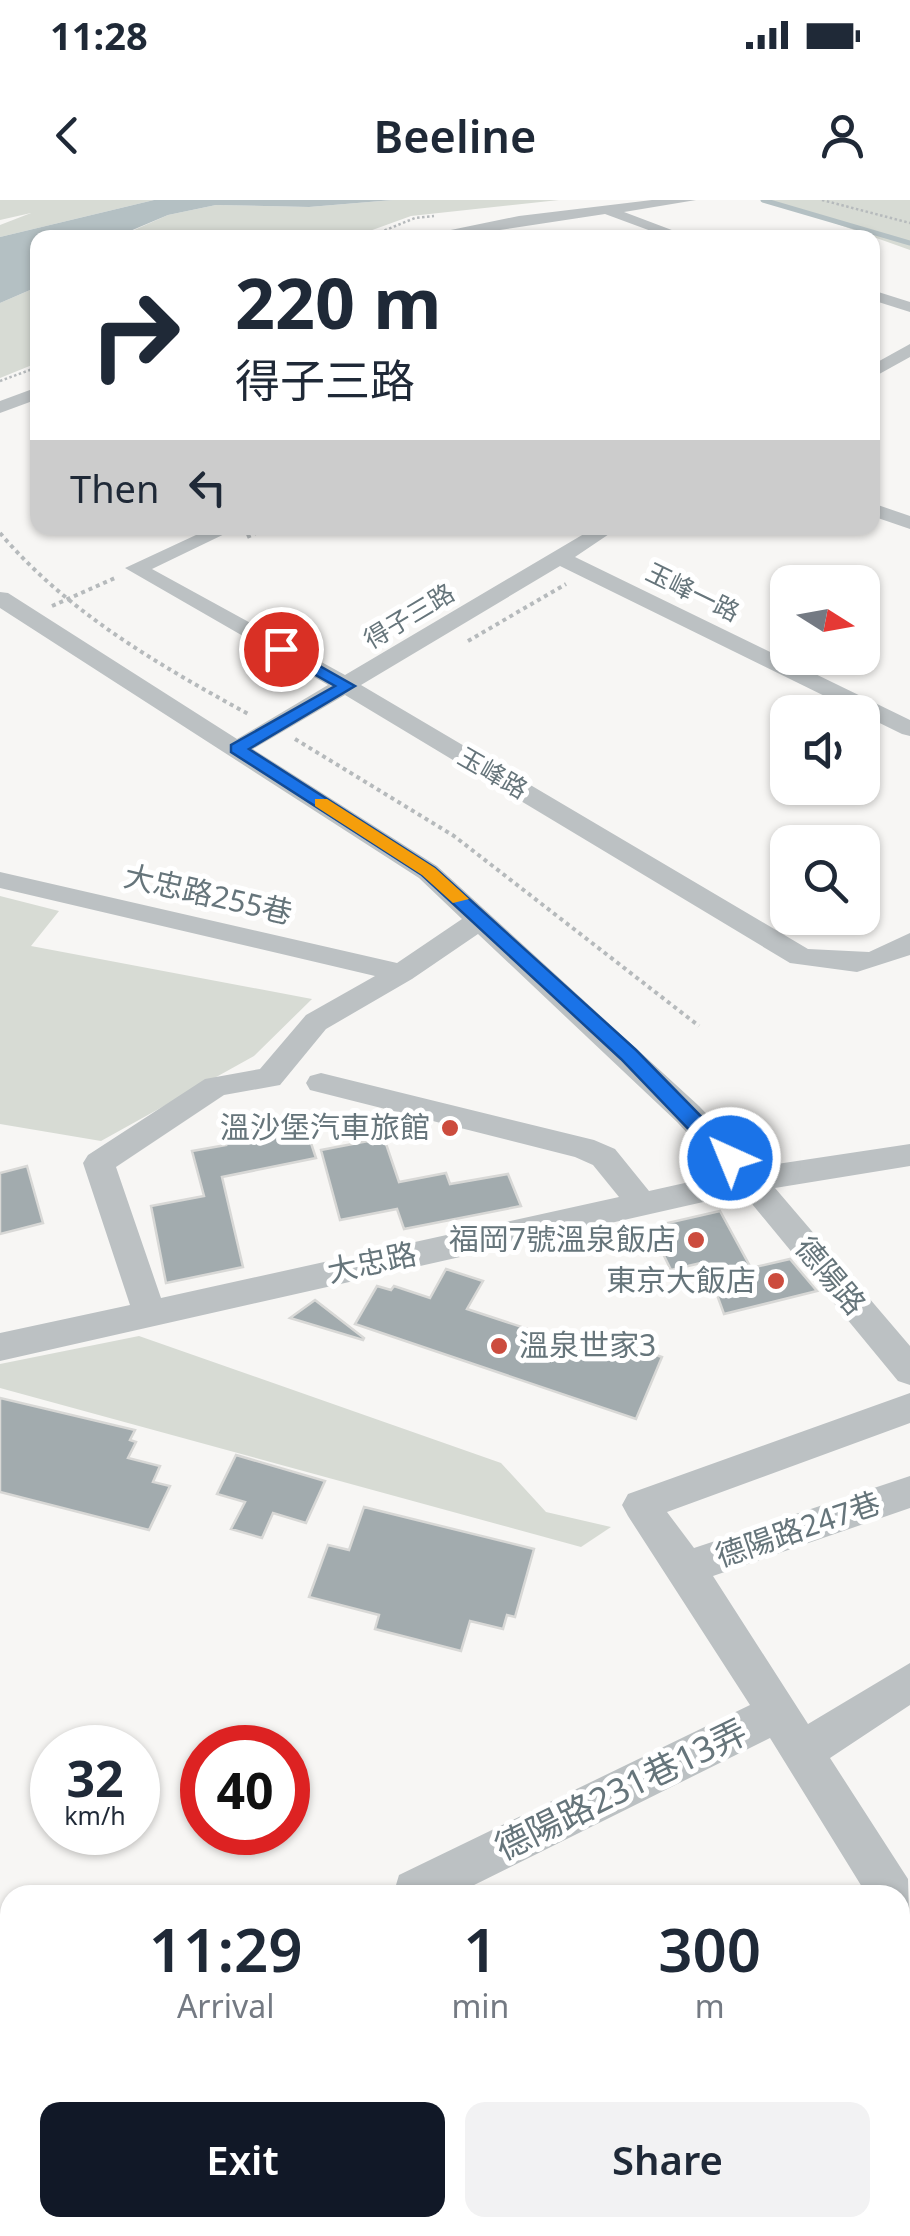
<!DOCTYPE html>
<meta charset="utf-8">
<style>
body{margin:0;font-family:"Noto Sans","Noto Sans TC",sans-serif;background:#f2f2f3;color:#1f2937;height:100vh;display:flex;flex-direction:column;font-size:38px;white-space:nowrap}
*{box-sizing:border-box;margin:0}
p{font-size:32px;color:#747a83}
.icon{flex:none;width:55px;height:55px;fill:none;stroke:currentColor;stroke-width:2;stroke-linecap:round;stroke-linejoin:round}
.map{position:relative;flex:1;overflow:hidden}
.panel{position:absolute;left:0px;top:1685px;width:910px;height:352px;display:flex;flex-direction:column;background:#fff;border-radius:30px 30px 0 0;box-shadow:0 2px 8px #0004}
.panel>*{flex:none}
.hud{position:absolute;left:30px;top:30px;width:850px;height:305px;border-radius:20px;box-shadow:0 2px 8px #0004;background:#fff;color:#1f2937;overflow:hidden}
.needle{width:65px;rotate:101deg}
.tools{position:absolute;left:770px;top:365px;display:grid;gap:20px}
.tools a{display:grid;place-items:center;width:110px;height:110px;border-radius:20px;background:#fff;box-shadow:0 2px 8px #0004;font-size:50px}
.speed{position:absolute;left:30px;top:1525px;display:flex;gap:20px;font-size:50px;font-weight:700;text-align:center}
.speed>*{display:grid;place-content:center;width:130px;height:130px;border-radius:50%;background:#fff;box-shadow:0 2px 8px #0004;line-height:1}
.speed small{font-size:25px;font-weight:400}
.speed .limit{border:15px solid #d22;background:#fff;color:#111}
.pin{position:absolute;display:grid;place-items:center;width:85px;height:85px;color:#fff;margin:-42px;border:5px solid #fff;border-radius:50%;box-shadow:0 2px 10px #0007}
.me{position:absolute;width:110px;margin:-55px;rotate:316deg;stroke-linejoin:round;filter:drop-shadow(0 0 8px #0008)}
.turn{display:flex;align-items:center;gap:35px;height:210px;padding:0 40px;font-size:45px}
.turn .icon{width:130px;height:130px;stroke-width:2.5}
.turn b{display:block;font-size:70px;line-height:85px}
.then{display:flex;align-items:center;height:95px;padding:0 40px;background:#0003;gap:20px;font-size:38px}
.eta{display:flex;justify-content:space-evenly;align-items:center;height:170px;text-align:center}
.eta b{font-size:60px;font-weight:600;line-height:70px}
.primary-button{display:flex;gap:20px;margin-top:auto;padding:20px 40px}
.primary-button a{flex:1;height:115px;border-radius:20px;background:#111827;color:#fff;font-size:40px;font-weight:600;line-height:115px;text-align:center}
.primary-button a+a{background:#f2f2f3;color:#1f2937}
.status{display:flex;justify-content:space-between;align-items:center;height:70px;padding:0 50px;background:#fff;direction:ltr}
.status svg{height:28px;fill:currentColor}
header{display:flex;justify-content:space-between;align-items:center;height:130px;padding:0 40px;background:#fff;font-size:45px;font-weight:600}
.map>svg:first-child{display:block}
</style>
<div class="status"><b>11:28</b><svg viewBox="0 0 49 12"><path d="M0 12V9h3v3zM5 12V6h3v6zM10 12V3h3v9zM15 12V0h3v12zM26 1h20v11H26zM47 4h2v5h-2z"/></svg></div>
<header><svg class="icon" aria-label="back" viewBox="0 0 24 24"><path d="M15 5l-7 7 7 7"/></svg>Beeline<svg class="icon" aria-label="person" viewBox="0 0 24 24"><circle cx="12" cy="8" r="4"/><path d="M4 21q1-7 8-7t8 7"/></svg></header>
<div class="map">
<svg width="910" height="2036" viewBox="0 0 910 2036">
<rect width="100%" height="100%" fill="#f7f6f4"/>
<!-- green -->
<g fill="#d7dbd4">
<path d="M0,0H154L0,37V25L31,13L0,20Z"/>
<path d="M393,0H559L411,16L353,37L116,38L168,15L216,5L309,7Z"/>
<path d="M770,0H910V50Z"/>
<path d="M37,87V163L0,178V103Z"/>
<path d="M0,696L59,711L31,746L312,799L254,856L101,941L0,924Z"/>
<path d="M139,1136L501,1263L546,1312L611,1327L581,1347L0,1188V1164Z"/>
</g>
<!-- water -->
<path fill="#b4c0c3" d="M154,0H393L309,7L216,5L168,15L116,37L38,38L37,87L0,103V37Z"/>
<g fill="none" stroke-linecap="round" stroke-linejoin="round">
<!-- stream -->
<path stroke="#b4c0c3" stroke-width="5" d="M763,0L910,43"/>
</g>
<!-- building -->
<g fill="#a2abae" stroke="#d8d8d6" stroke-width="2.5">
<path d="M267,916L272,935L306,928L316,958L222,977L243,1067L166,1083L151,1006L204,996L192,951L226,945L221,925Z"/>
<path d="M384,938L399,982L446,973L450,984L508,974L521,1006L404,1029L397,1009L340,1020L321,950Z"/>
<path d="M27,966L43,1023L0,1034V973Z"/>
<path d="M720,1011L751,1068L790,1059L817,1091L724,1114L705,1062L671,1070L650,1027Z"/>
<path d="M446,1069L483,1081L467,1109L601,1153L608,1139L662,1157L636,1219L355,1124L377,1086L391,1090L394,1086L430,1098Z"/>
<path d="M315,1100L364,1138L363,1140L290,1118Z"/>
<path d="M0,1198L135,1230L130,1240L136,1242L128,1258L160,1266L153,1282L170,1286L149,1330L0,1292Z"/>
<path d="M236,1255L325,1281L306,1323L273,1313L262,1338L231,1329L245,1302L217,1294Z"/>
<path d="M364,1307L534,1349L515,1417L507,1415L503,1429L470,1421L461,1451L375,1429L379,1415L309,1397L328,1345L349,1350Z"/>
</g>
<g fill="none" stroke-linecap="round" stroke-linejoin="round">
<!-- path-far1 -->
<g stroke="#b6babc" stroke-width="2.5" stroke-dasharray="2.5 2.5" stroke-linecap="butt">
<path d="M822,0L910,23"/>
<path d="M366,38L415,18L434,16"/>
<path d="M0,181L38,167"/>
</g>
<!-- path -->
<g stroke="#b6babc" stroke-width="4" stroke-dasharray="4 4" stroke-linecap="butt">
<path d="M0,333C68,413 159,465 250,515"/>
<path d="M247,337L267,328"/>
<path d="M52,406L115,378"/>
<path d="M468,441L566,384"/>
<path d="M295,539L454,636L699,826"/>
</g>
<!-- minor -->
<g fill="#bcc1c3" fill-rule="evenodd">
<path d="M652,0H696L624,12L693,38H670L605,14L447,38H412L519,16Z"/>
<path d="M872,90L910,102V112L872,100Z"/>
<path d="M910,144V157L872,178V165Z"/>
<path d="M38,187V199L0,213V201Z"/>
<path d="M872,303L910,316V329L872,316Z"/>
<path d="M211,328H237L152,369L345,475L594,328H618L575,357L910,520V536L902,534L560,366L361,485L808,749L869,752L910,733V755L857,772L790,763L345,495L253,549L437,666L699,906L757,967L910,944V966L775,988L910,1146V1185L898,1181L743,993L0,1161V1133L130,1105L83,963L88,955L205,879L260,869L306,815L375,776L0,688V672L397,763L462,719L419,678L0,408V392L8,393L237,539L328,485L125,368ZM478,734L677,922L725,974L649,991L615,949L594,940L321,873L310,876L306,883L310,890L575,957L593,965L619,997L161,1098L116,967L224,895L280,885L326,829L412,779Z"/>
<path d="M910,1193V1223L667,1312L694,1348L910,1276V1308L713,1376L808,1524L910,1463V1505L830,1558L908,1679L910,1747L900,1743V1695H867L770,1538L454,1695H393L399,1675L750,1505L628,1316L622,1305L628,1294Z"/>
<path d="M910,1897V1946L900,1950V1901Z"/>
<path d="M834,2028H887L890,2036H837Z"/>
</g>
</g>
<!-- route -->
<path fill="#1a73e8" stroke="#114b97" stroke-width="2.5" d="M281,444L355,486L249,549L435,668L636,850L737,953V964H722L621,859L422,675L231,552V545L335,486L275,452L273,449Z"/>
<!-- slow -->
<path fill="#f59e0b" d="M315,599H327L435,668L469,699L453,703L422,675L315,606Z"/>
<!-- markers -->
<g fill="#cc4c3e" stroke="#fff" stroke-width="4">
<circle cx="450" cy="928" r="10"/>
<circle cx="696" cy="1040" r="10"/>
<circle cx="776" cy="1081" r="10"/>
<circle cx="499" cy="1146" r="10"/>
</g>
<g text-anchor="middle" stroke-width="10" stroke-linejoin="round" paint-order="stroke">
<!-- far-street labels -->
<g font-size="25" fill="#66757b" stroke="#fff">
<text transform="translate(693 392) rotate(26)" y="9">玉峰一路</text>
<text transform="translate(409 416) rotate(-31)" y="9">得子三路</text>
<text transform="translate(493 573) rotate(30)" y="9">玉峰路</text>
</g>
<!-- street labels -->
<g font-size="30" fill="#66757b" stroke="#fff">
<text transform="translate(208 695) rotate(13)" y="10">大忠路255巷</text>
<text transform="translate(372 1063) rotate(-12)" y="10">大忠路</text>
<text transform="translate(830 1076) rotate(50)" y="10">德陽路</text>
<text transform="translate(798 1330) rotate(-19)" y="10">德陽路247巷</text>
</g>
<!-- poi labels -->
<g font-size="30" fill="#66757b" stroke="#fff" text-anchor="end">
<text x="430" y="938">溫沙堡汽車旅館</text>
<text x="676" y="1050">福岡7號溫泉飯店</text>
<text x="756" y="1091">東京大飯店</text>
<text x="519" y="1156" text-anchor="start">溫泉世家3</text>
</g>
<!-- near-street labels -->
<g font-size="35" fill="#66757b" stroke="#fff">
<text transform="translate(621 1590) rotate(-26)" y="12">德陽路231巷13弄</text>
</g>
</g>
</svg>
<div class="tools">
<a><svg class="needle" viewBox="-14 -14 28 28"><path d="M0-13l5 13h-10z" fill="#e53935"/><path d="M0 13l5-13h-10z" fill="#747a83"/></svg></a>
<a><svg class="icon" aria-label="sound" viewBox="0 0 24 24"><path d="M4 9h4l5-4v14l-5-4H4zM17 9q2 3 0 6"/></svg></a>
<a><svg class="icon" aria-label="search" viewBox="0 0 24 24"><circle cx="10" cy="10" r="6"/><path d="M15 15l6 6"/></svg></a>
</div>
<div class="speed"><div>32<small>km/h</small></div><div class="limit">40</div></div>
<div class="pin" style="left:281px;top:449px;background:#d93025"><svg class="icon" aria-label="arrive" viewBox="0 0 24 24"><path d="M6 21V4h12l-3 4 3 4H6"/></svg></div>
<svg class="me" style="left:730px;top:958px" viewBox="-20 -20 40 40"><circle r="17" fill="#1a73e8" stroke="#fff" stroke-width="3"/><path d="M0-11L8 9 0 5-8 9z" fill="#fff"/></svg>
<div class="hud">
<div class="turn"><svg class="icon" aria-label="right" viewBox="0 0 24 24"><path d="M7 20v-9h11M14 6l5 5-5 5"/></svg><div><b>220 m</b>得子三路</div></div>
<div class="then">Then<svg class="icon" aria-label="left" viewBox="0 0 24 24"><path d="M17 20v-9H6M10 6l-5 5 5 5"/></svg></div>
</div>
<section class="panel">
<div class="eta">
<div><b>11:29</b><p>Arrival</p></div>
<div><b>1</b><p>min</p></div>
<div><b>300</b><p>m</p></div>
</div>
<div class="primary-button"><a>Exit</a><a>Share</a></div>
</section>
</div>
